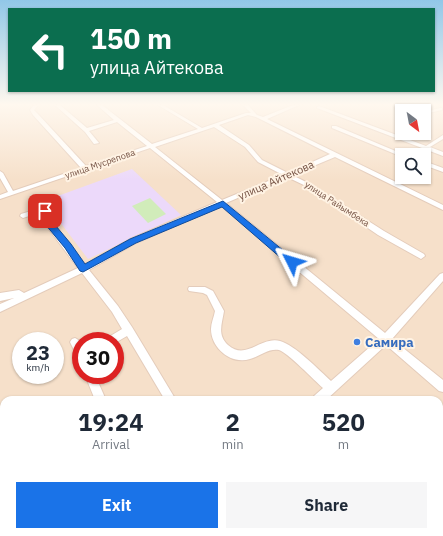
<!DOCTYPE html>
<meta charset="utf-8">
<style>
body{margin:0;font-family:"IBM Plex Sans",sans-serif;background:#f6f6f7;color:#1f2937;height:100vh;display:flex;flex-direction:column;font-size:15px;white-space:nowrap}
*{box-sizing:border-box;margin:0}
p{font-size:13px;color:#747a83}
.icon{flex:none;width:22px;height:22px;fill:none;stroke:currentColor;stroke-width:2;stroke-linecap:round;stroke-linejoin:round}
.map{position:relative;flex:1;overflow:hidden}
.panel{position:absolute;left:0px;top:396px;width:443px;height:140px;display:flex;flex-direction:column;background:#fff;border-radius:12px 12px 0 0;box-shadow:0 1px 3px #0004}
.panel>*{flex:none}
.hud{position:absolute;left:8px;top:8px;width:427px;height:84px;border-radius:0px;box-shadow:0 1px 3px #0004;background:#0b6e4f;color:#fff;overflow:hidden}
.needle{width:26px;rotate:148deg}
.fabs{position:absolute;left:395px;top:104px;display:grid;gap:8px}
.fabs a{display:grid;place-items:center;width:36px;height:36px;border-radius:0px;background:#fff;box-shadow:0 1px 3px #0004;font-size:20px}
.speed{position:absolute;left:12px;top:332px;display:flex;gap:8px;font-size:20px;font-weight:700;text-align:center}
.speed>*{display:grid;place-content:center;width:52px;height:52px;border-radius:50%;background:#fff;box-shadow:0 1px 3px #0004;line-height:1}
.speed small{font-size:10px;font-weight:400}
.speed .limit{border:6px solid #d22;background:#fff;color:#111}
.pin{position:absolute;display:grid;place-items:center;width:34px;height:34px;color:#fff;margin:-17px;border-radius:8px;box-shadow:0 2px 6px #0006}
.me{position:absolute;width:44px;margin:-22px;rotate:310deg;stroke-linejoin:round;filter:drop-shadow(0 0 3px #0008)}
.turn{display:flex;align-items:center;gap:14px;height:84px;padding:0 16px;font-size:18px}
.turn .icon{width:52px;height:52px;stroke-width:2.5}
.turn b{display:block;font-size:28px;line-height:34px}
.eta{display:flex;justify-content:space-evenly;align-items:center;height:68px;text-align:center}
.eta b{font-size:24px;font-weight:700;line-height:28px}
.action{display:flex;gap:8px;margin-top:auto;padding:8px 16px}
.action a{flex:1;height:46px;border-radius:0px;background:#1a73e8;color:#fff;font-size:16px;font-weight:700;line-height:46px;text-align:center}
.action a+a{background:#f6f6f7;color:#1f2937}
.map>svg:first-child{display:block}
</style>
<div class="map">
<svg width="443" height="536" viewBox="0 0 443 536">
<rect width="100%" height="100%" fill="#feefdc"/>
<!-- residential -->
<path fill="#f6e0ca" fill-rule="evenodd" d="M0,105H443V536H0ZM402,111H424V133H402ZM402,155H424V177H402ZM21,341H55V375H21ZM81,341H115V375H81ZM4,400H439V532H4Z"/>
<!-- education -->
<path fill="#ecd9fa" d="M132,169L181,215L88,259L44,201Z"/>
<!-- green -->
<path fill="#d1ecba" d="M150,198L166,214L148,223L132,206Z"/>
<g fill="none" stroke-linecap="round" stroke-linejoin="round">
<!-- minor casing -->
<g stroke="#e4ccbb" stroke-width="2">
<g id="minor">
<path d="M34,105H38L34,110L37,113L86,166L147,146L117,122L89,131L99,143L94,144L85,132L55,105H60L87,128L114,120L97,105H102L152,144L198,129L158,105H163L202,128L246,113H251L243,105H248L257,115L263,117L293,105H299L267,119L443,205V210L335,157L292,175L312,185L384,231L424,254L425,256L421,259L378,235L308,187L287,177L226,203L385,333L440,274L443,273V281L392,339L443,380V392L439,391L386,345L326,400H313L314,396L323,388C315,381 287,352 279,350C268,348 259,357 250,359C231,365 211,348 211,329C211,323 214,317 215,311L207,295L203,293L189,291L188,289L189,287H205L213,291L224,311C222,324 217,335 228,345C246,361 261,336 280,341C295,345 319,370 331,381L379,339L221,206L136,243L89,270L118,306L132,327L176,400H165L127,336L115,343V341H105L107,338L122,329L112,312L82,273L0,312V304L14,298L0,301V293L19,290L24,293L78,268L45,224L40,214L38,213L23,218L20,216L21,214L38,209L43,210L50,207H54V209L47,214L50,221L85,264L130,239L217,202L150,148L0,199V195L8,192L0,178V171L3,173L13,191L81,168L33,115L30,110ZM248,115L256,117L330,154L288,173L262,160L249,145L219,125ZM214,127L245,147L258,162L283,175L222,200L155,147Z"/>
<path d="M319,106L426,146L443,135V139L430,147L443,152V156L317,108V107Z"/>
<path d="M440,108H442V110L424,114V112Z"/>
<path d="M332,126H336L405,155L400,156L332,128Z"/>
<path d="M424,161L443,168V172L424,165Z"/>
<path d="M75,338C83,341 81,350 81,358L77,356L70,342L72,339Z"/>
<path d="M85,375H95L106,400H95Z"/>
<path d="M0,449L4,451V476L0,475Z"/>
<path d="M439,531L441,536H425L423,532Z"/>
<path d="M14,532H28L29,536H15Z"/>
<path d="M166,532H183L181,536H164Z"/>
<path d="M255,532H271L273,536H257Z"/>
</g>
</g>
<!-- minor -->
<use href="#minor" fill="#fff" fill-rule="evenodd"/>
</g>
<!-- sky -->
<linearGradient id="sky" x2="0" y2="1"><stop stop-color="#91c7e8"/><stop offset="0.58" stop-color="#fff8ef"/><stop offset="1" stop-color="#fff8ef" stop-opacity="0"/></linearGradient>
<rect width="443" height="180" fill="url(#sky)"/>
<!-- route -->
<path fill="#1a73e8" stroke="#114b97" d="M223,201L295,260V265H289L222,207L136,243L83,272L80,271L65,248L45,224L39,213L42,209H47V213L51,220L71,244L85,264L130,239Z"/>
<!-- markers -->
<circle fill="#3f7fe0" stroke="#fff3e4" stroke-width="1.5" cx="357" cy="342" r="4"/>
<g text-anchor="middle" stroke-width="4" stroke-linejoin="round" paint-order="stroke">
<!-- far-street labels -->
<g font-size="9" fill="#755244" stroke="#fff3e4">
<text transform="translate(100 164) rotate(-19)" y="3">улица Мусрепова</text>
<text transform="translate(337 204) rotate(33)" y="3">улица Райымбека</text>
</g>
<!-- street labels -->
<g font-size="11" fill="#755244" stroke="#fff3e4">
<text transform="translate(276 180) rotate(-24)" y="4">улица Айтекова</text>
</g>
<!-- near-shop labels -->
<g font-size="13" font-weight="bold" fill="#366cbe" stroke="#fff3e4" text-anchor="start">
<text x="365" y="347">Самира</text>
</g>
</g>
</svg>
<div class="fabs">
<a><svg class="needle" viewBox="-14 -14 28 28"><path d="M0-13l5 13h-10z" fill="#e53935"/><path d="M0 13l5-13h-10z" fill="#747a83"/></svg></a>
<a><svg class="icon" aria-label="search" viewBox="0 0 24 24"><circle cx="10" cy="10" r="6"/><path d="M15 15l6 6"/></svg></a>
</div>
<div class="speed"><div>23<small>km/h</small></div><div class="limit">30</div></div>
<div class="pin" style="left:45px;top:211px;background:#d93025"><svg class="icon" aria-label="arrive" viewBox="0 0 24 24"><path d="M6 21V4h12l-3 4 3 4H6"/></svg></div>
<svg class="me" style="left:292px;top:262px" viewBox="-20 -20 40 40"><path d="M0-17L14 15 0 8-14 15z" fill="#1a73e8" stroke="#fff" stroke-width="4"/></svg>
<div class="hud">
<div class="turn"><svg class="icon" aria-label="left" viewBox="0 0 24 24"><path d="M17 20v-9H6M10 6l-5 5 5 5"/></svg><div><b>150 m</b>улица Айтекова</div></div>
</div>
<section class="panel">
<div class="eta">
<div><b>19:24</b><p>Arrival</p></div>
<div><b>2</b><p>min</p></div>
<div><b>520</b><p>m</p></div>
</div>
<div class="action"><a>Exit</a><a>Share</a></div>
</section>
</div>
